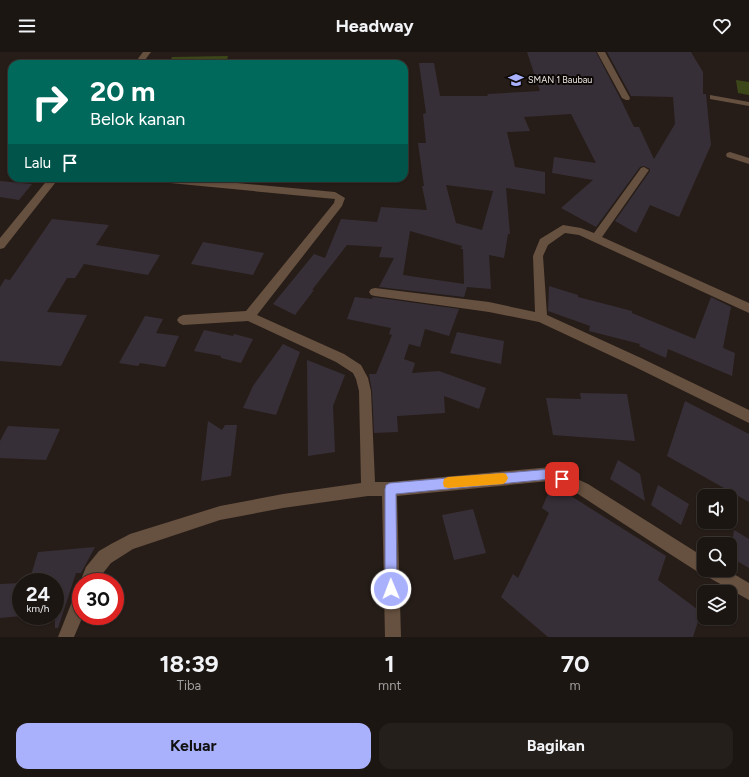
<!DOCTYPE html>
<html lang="id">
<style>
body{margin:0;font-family:Figtree,sans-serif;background:#251f1b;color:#f1f3f6;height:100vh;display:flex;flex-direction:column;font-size:15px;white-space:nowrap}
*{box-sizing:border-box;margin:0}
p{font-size:13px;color:#a09f9f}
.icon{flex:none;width:22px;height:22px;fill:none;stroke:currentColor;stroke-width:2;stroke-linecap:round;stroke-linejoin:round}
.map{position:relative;height:585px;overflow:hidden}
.panel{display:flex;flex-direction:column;background:#1c1612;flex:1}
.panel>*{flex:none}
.hud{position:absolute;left:8px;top:8px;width:400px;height:122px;border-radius:12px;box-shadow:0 1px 3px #0004,0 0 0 1px #3a3532;background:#00695c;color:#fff;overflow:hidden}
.tools{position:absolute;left:697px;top:437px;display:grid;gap:8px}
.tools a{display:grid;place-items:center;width:40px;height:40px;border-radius:8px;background:#1c1612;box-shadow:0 1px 3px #0004,0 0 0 1px #3a3532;font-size:20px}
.speed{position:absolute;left:12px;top:521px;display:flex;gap:8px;font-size:20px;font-weight:700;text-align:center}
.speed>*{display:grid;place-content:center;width:52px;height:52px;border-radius:50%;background:#1c1612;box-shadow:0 1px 3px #0004,0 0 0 1px #3a3532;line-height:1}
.speed small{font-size:10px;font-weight:400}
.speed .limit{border:6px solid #d22;background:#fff;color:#111}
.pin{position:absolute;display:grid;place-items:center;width:34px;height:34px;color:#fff;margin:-17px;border-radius:8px;box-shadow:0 2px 6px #0006}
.me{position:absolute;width:44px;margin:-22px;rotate:359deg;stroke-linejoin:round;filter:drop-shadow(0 0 3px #0008)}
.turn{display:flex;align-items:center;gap:14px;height:84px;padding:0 16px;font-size:18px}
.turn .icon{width:52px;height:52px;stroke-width:2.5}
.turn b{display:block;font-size:28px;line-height:34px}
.then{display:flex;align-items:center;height:38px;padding:0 16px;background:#0003;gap:8px;font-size:15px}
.eta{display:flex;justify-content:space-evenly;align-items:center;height:68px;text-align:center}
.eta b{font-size:24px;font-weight:700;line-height:28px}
.action{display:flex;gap:8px;margin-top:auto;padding:8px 16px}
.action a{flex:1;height:46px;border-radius:12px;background:#a9b0fc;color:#111;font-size:16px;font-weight:700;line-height:46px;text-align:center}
.action a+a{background:#251f1b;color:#f1f3f6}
header{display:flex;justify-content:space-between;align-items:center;height:52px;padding:0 16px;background:#1c1612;font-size:18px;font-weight:700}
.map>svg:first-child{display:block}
</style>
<header><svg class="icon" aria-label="menu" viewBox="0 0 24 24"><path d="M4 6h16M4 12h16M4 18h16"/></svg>Headway<svg class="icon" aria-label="heart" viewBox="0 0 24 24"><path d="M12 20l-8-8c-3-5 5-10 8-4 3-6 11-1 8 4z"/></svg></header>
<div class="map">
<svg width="749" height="585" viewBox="0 0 749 585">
<rect width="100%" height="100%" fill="#261d18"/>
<!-- green -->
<g fill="#3c4719">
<path d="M228,4L226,12H169L172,5Z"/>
<path d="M736,28L749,30V43L738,41Z"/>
</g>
<!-- building -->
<g fill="#372f37" fill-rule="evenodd">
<path d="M527,0H596L620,46L634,75H639L654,107L675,72L673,45L631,44L607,0H691L703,20V42H706L711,93L679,165L650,153L636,181L615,169L650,119V117L644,114L640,115L596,175L561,156L593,128L552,121L554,105L596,111L571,62L524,65L530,79L507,80L515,115L545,120V142L506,136L510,182H508L504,206L489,203L491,237L467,235L464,245L379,235L394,206L379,205L382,195L347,193L312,238H314L295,263L273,252L314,202L325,206L341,167L377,170L381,155L427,158L422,134H424L418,91H426L423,62L426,61L419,11H434L440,44H488L487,42L540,39ZM446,133L493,139L482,178L456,171ZM410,179L462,194L461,197H463L464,232L403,223Z"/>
<path d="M0,129L32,132L19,148L0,145Z"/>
<path d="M52,167L109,173L96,193L160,203L148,223L84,212L75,226H67L47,260L87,263L61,314L0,309V235L5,227L10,228Z"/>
<path d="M203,190L264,201L253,223L191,212Z"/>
<path d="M549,234L578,243V245L632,259V261L695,287L711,245L731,255L723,296L735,301L732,324L668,297L666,306L639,294L640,292L589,279L590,274L548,259Z"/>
<path d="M355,245L372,247L373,245L459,257L449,284L425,277L420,295L409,292L404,307L415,311L412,321L439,319L486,336L479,357L444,344L445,361L397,364L398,380L374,381L372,339L369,322H376L392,283L389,282L391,276L347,267Z"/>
<path d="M145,264L163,267L156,281L179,284L165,315L140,311L138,314L119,311Z"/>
<path d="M204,278L233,284L234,282L253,287L241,311L221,306V304L194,299Z"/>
<path d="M457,280L504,289L501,312L450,301Z"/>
<path d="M283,292L300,300L276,363L243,356L253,334Z"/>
<path d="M307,308L345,323L333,354L335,400L308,404Z"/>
<path d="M580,341L627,342L635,389L553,383L546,346L581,347Z"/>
<path d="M685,349L749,382V450L667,404Z"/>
<path d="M208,369L222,378L225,373H237L231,424L201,429Z"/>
<path d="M8,374L60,377L46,408L0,406V389Z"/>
<path d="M618,408L640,422L645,449L610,427Z"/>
<path d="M552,432L666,504L658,528L701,560L693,585H548L501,545L513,522L518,526L549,461L542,456Z"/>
<path d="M658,433L689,452L681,473L651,453Z"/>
<path d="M473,457L486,501L454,508L442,463Z"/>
<path d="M734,478L749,487V516L730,505Z"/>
<path d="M95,495L81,521H76L58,576H55V530H29L38,500Z"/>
<path d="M21,531V564L0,566V532Z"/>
</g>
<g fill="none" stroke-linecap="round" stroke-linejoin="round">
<!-- minor -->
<g fill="#66503f" fill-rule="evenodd">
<path d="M597,0H605L630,46L629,48H626L622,46Z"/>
<path d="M710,43L749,50V54L710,47Z"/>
<path d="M730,100L749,106V112L727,105L726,103L727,101Z"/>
<path d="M644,115L649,118L602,185L749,251V261L592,189L579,183L565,181L548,193L543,204L547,263L641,306L749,358V371L633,314L539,270L489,260L375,244L371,243L369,240L371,237L375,236L489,250L535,260L533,204L540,187L563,173L581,176L594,181L641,116Z"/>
<path d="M144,126H183L335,140L345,146L342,154L257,263L344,302L361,313L368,326L371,339L375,430H390L551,415L588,432L704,505V518H727L749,531V548L706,524L705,521L698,520L673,504L578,442L550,429L397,444L401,585H385L382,444H368L283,456L220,468L133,497L111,511L96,530H81V532L80,530L86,515L99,499L111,492L130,482L220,454L283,442L361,431L359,339L356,327L353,321L336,310L248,269L183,273L179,271L177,268L179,265L183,263L246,259L334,151L335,147L149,129Z"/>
<path d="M81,540V564H83L74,585H58L75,542Z"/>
</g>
<!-- tertiary -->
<g fill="#66503f" fill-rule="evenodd">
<path d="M143,0H151L142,12H134Z"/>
<path d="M49,126H59L4,196L0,197V186Z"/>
</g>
</g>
<!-- route -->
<path fill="#a9b0fc" stroke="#6e72a4" d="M551,417L566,423L567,427L566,431L562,432L551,427L396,442L397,537L395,541L391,543L386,541L385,537V437L386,433L390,431Z"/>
<!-- slow -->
<path fill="#f59e0b" d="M503,421L506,422L508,426L506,430L503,432L448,436L444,435L443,431L444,427L448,425Z"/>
<!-- icons -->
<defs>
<g id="school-bare" transform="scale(1.2)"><path d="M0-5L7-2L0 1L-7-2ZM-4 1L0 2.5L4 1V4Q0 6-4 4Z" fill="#a9b0fc" stroke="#0c0806" stroke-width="2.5" paint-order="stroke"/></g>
</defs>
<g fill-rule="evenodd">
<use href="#school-bare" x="516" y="28"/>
</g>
<g text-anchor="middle" stroke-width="4" stroke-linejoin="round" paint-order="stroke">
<!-- far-poi labels -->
<g font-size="9" fill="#f0e9e6" stroke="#0c0806" text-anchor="start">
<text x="528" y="31">SMAN 1 Baubau</text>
</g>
</g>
</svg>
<div class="tools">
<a><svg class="icon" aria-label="sound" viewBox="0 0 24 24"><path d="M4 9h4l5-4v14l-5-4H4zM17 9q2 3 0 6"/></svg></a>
<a><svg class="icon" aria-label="search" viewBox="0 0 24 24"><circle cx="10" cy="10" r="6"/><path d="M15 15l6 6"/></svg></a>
<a><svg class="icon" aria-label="layers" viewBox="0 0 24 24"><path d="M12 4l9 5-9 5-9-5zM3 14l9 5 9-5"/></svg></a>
</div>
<div class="speed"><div>24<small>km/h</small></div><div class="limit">30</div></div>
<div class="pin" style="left:562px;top:427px;background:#d93025"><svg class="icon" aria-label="arrive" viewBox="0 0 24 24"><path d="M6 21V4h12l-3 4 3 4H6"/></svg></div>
<svg class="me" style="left:391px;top:537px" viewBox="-20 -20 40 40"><circle r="17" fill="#a9b0fc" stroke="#fff" stroke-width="3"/><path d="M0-11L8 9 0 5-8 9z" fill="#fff"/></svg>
<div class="hud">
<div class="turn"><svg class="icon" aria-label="right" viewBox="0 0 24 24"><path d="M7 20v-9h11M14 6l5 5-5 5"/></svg><div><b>20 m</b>Belok kanan</div></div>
<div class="then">Lalu<svg class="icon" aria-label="arrive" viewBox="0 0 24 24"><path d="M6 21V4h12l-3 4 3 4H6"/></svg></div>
</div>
</div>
<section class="panel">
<div class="eta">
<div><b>18:39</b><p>Tiba</p></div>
<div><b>1</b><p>mnt</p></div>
<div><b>70</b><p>m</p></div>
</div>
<div class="action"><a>Keluar</a><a>Bagikan</a></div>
</section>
